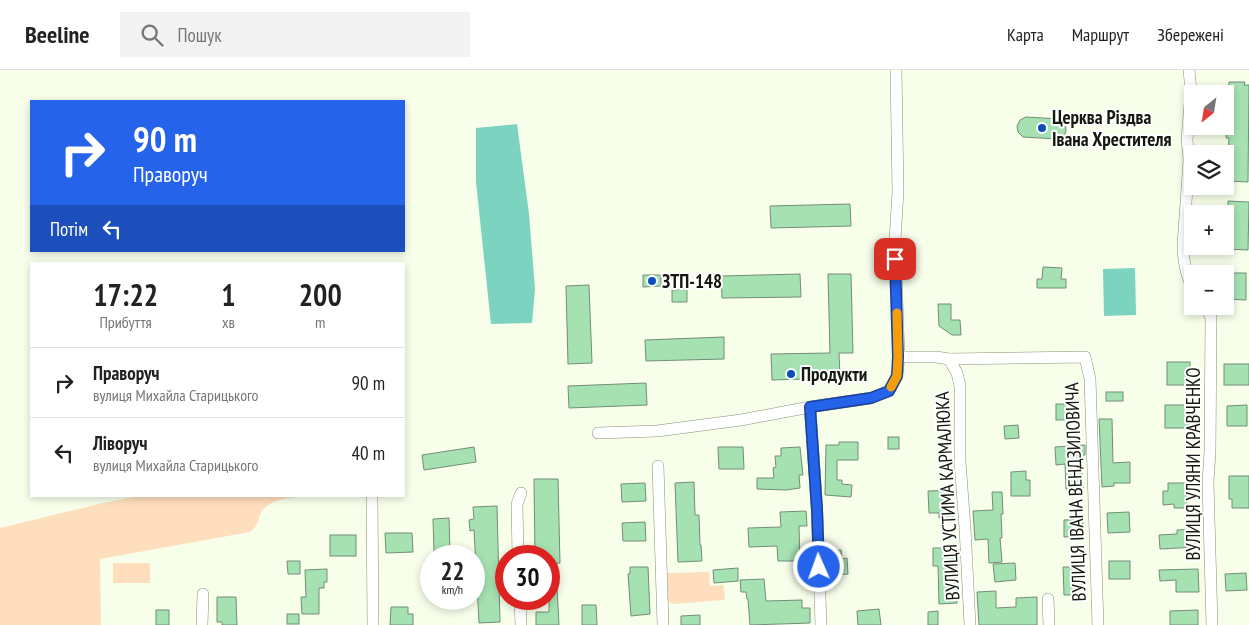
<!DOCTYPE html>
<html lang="uk">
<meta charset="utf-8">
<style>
body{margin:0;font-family:"PT Sans Narrow",sans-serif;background:#f2f2f2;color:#222;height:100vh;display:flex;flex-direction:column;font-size:19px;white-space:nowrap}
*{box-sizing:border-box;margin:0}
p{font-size:16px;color:#767676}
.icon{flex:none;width:28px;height:28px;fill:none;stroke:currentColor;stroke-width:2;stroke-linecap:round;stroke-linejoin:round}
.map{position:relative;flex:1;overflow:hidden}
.panel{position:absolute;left:30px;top:192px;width:375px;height:235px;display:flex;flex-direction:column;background:#fff;border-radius:0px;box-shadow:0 2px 8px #0003}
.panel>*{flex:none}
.top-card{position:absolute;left:30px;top:30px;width:375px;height:152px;border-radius:0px;box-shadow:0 2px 8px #0003;background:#2563eb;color:#fff;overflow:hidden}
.needle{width:32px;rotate:210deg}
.tools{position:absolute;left:1184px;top:15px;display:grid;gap:10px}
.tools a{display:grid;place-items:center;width:50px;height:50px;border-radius:0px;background:#fff;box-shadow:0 2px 8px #0003;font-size:25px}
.speed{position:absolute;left:420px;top:475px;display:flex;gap:10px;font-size:25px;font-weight:700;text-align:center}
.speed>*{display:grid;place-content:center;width:65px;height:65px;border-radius:50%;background:#fff;box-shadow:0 2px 8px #0003;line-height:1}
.speed small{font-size:12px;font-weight:400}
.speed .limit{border:8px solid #d22;background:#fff;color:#111}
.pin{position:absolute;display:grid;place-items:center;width:42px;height:42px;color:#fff;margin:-21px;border-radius:10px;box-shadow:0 2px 8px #0006}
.me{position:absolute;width:55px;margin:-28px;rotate:358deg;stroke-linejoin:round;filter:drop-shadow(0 0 4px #0008)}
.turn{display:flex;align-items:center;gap:18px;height:105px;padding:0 20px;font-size:22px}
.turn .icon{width:65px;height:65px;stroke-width:2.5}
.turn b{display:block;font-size:35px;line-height:42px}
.then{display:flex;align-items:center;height:48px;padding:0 20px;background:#0003;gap:10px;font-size:19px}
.eta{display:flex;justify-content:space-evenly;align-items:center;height:85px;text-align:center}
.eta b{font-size:30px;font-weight:600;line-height:35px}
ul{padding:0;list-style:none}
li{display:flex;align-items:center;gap:15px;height:70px;padding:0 20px;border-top:1px solid #e0e0e0}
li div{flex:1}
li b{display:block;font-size:19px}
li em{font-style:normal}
header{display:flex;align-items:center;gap:30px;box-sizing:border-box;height:70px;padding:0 25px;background:#fff;border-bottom:1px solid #e0e0e0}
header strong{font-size:24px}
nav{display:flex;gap:28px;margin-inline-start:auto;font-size:18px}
.search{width:350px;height:45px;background:#f2f2f2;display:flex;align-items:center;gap:12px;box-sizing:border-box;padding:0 18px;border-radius:0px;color:#767676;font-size:19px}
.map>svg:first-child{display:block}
</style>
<header>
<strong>Beeline</strong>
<div class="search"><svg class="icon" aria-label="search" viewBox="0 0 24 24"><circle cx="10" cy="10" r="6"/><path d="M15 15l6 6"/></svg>Пошук</div>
<nav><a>Карта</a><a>Маршрут</a><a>Збережені</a></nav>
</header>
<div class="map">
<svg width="1249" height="555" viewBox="0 0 1249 555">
<rect width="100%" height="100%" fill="#f7feea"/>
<!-- green -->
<g fill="#fedebd">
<path d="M139,426H299C285,429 266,430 260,445C257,454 258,455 250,462L100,489L101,555H0V458L99,434Z"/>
<rect x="113" y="493" width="37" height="20"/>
<path d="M709,502L710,516L723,515L725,527L724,530L672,534L668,531L667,503Z"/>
</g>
<!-- water -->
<g fill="#7cd3c0">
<path d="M517,54L529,144L535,219L532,253L491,254L476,112V58Z"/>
<path d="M1135,198L1136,245L1104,246L1103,199Z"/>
</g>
<!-- building -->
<g fill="#a6e1b2" stroke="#738e78">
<path d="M1229,12H1245L1244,15H1249L1248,112L1227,111V102L1225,101V90L1228,89L1229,68H1226L1227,51H1230L1231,25H1228Z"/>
<path d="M1026,47L1060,49L1065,54L1066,60L1065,64L1060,68L1057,69L1023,67L1018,62L1017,56L1020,50Z"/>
<path d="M1228,131L1249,132L1248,180L1225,179L1226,164H1228Z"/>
<path d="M850,134L851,156L771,158L770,136Z"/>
<path d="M1043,197L1062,198L1061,209H1066V218H1037V209H1042Z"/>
<path d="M1225,203H1246V230L1225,229Z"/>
<path d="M800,204L801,227L722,228L721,206Z"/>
<path d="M828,204H851L853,283H839L840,308L772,310L771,284L830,283Z"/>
<path d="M643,205H661V216L643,217Z"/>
<path d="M589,215L592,293L568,294L566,216Z"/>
<path d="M687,219V232H672V220Z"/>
<path d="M938,234H951V250H960L961,265H952L939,256Z"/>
<path d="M724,267V289L646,291L645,270Z"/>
<rect x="1167" y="292" width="23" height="23"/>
<rect x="1224" y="294" width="25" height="21"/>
<path d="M646,313L647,335L569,338L568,316Z"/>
<rect x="1106" y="322" width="17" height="9"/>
<rect x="1056" y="334" width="20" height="16"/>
<rect x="1165" y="335" width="23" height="23"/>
<path d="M1247,335V356H1227V336Z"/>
<path d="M1099,349H1112L1113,393L1130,392V413H1114V416L1102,417Z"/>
<path d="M1018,355L1019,368L1005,369L1004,356Z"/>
<rect x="888" y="367" width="11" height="12"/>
<path d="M839,372H858V390H837V410H842V414L852,415L851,427L825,425L826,375H839Z"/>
<path d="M1085,375V385H1081L1083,418L1066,419L1065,394L1056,395L1055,377Z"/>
<path d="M474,377L476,392L424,400L422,385Z"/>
<path d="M718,377H743L744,399H719Z"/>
<path d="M800,377L803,405H799L800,418L786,420L757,419V408H774L773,398L776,397L775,386H781V378Z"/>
<path d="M1026,401V410H1030V426H1011V402Z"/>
<path d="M1229,406H1249V438H1232V429H1229Z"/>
<path d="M534,409H558L560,493L549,494V486H535Z"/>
<path d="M694,412L695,445H699L700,475H701L702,491L678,492L675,413Z"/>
<path d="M645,413L646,431L622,432L621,414Z"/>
<path d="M1168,413H1186L1187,438H1174V434L1163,435V421H1168Z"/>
<path d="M952,420L953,448H939V443H929L928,421Z"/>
<path d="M992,422H1002L1003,444H1001L1002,468H1000L1002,492L989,493L988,469L975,470L973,441L993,440Z"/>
<path d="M497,436L500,552L479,553L474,460L470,461L469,450L474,449L473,437Z"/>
<path d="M806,441L807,456H799L800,491H778L777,476L749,477L748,458L781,457L780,442Z"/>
<path d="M1129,442L1130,462L1108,463L1107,443Z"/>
<path d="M449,448L450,482H434L433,449Z"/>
<path d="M1083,449V466L1064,467V450Z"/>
<path d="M645,452L646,471H623L622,453Z"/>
<path d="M1197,459L1198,477L1160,479L1159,465L1177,464V460Z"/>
<path d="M385,463H412L413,482L386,483Z"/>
<rect x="330" y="465" width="26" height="21"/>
<path d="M933,478H955L957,533L939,534L938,496H933Z"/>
<path d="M841,480L842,489L847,488L848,504L833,505L831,481Z"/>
<path d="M287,491H300V504H288Z"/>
<rect x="1109" y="491" width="21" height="18"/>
<path d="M1015,493L1016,510L995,512L993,494Z"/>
<path d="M630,497H648L650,544L631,546L628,504H630Z"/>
<path d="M1063,497H1081L1082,517H1080V525H1064Z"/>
<path d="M738,498V511L714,513L713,500Z"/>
<path d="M327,499V512H324V518H319V544H302L301,527H306L305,500Z"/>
<path d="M549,499H556L559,555H536V542H549Z"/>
<path d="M1198,499L1199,522H1176V510L1160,511L1159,500Z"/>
<path d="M1246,503L1247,520L1226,521L1225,504Z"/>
<path d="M764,509L766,531L802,530V538H810V553L750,555L748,529H747L746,522H741L740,510Z"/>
<path d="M996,521V538L1016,537V528L1037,527V555H979L977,522Z"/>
<path d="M217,527H236L237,555H222V552H217Z"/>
<path d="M582,535H596L597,555H582Z"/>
<path d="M391,537H408V544H413V555H390Z"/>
<path d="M879,539L881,555H858L857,541Z"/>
<rect x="156" y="540" width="13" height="15"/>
<path d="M1198,540V555H1170V541Z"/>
<path d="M938,541V555H928V542Z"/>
<rect x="287" y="544" width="12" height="10"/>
<path d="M700,545V555H681V546Z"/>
</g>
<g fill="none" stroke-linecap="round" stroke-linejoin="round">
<!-- street casing -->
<g stroke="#889274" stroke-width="12">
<g id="street">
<path d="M1189,0L1191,21L1187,70L1189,90L1183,175C1183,190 1186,204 1192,217"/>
<path d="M1204,236L1211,247L1210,382L1208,412L1212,555"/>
<path d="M899,287H936L949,289L957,303L960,316V392L965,458L970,555"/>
<path d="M949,289L1085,287L1090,309L1098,555"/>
<path d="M810,337L817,439L821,555"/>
<path d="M598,363L657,361L741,350L810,337L871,328L889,321L897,306L899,287L895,170L898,121L896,0"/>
<path d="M658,396L663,555"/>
<path d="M372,426L373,555"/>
<path d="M518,486L517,434L521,423"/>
<path d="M520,529L521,555"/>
<path d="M1048,529L1049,555"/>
<path d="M202,555L203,524"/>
</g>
</g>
<!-- street -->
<use href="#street" stroke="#fff" stroke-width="11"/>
</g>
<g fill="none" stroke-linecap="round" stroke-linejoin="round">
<!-- route casing -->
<g stroke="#184099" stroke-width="12">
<path id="route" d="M819,497L817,440L810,337L871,328L889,321L897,306L898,287L895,189"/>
</g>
<!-- route -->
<use href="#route" stroke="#2563eb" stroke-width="9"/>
<!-- slow -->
<path stroke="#f59e0b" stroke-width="9" d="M891,317L897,306L898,287L897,243"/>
</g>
<!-- markers -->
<g fill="#0d4fba" stroke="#fff" stroke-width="2">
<circle cx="1042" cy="58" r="5"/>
<circle cx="652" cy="211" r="5"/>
<circle cx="791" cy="304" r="5"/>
</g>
<g text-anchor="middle" stroke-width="4" stroke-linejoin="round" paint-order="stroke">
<!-- poi labels -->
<g font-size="19" font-weight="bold" fill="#15180d" stroke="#fff" text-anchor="start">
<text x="1052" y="54">Церква Різдва<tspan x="1052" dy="22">Івана Хрестителя</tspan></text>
<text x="662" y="218">ЗТП-148</text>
<text x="801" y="311">Продукти</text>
</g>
<!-- street labels -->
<g font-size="19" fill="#15180d" stroke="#fff">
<text transform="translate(1193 394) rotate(-90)" y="7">ВУЛИЦЯ УЛЯНИ КРАВЧЕНКО</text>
<text transform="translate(1075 422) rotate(-92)" y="7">ВУЛИЦЯ ІВАНА ВЕНДЗИЛОВИЧА</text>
<text transform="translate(947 426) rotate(-93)" y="7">ВУЛИЦЯ УСТИМА КАРМАЛЮКА</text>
</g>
</g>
</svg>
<div class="tools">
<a><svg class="needle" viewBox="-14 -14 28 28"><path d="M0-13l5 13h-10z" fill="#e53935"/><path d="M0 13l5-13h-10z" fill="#767676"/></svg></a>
<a><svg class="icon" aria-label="layers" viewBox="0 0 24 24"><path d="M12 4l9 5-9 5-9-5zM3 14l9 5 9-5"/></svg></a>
<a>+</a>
<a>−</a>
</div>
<div class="speed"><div>22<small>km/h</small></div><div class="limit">30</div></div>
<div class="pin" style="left:895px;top:189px;background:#d93025"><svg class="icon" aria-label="arrive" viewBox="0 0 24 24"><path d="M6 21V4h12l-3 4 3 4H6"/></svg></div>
<svg class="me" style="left:819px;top:497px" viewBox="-20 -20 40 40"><circle r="17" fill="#2563eb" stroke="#fff" stroke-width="3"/><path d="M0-11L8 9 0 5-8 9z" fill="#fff"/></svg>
<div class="top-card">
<div class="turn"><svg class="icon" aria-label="right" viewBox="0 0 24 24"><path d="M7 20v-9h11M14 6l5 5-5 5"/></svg><div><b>90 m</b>Праворуч</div></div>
<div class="then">Потім<svg class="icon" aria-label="left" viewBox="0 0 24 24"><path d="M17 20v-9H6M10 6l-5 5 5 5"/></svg></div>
</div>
<section class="panel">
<div class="eta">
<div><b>17:22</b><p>Прибуття</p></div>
<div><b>1</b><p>хв</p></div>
<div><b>200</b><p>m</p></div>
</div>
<ul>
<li><svg class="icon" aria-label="right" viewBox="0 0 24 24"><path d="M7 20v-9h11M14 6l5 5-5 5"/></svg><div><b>Праворуч</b><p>вулиця Михайла Старицького</p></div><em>90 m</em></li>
<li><svg class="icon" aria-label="left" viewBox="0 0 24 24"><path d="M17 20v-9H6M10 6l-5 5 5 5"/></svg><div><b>Ліворуч</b><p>вулиця Михайла Старицького</p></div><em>40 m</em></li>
</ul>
</section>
</div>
